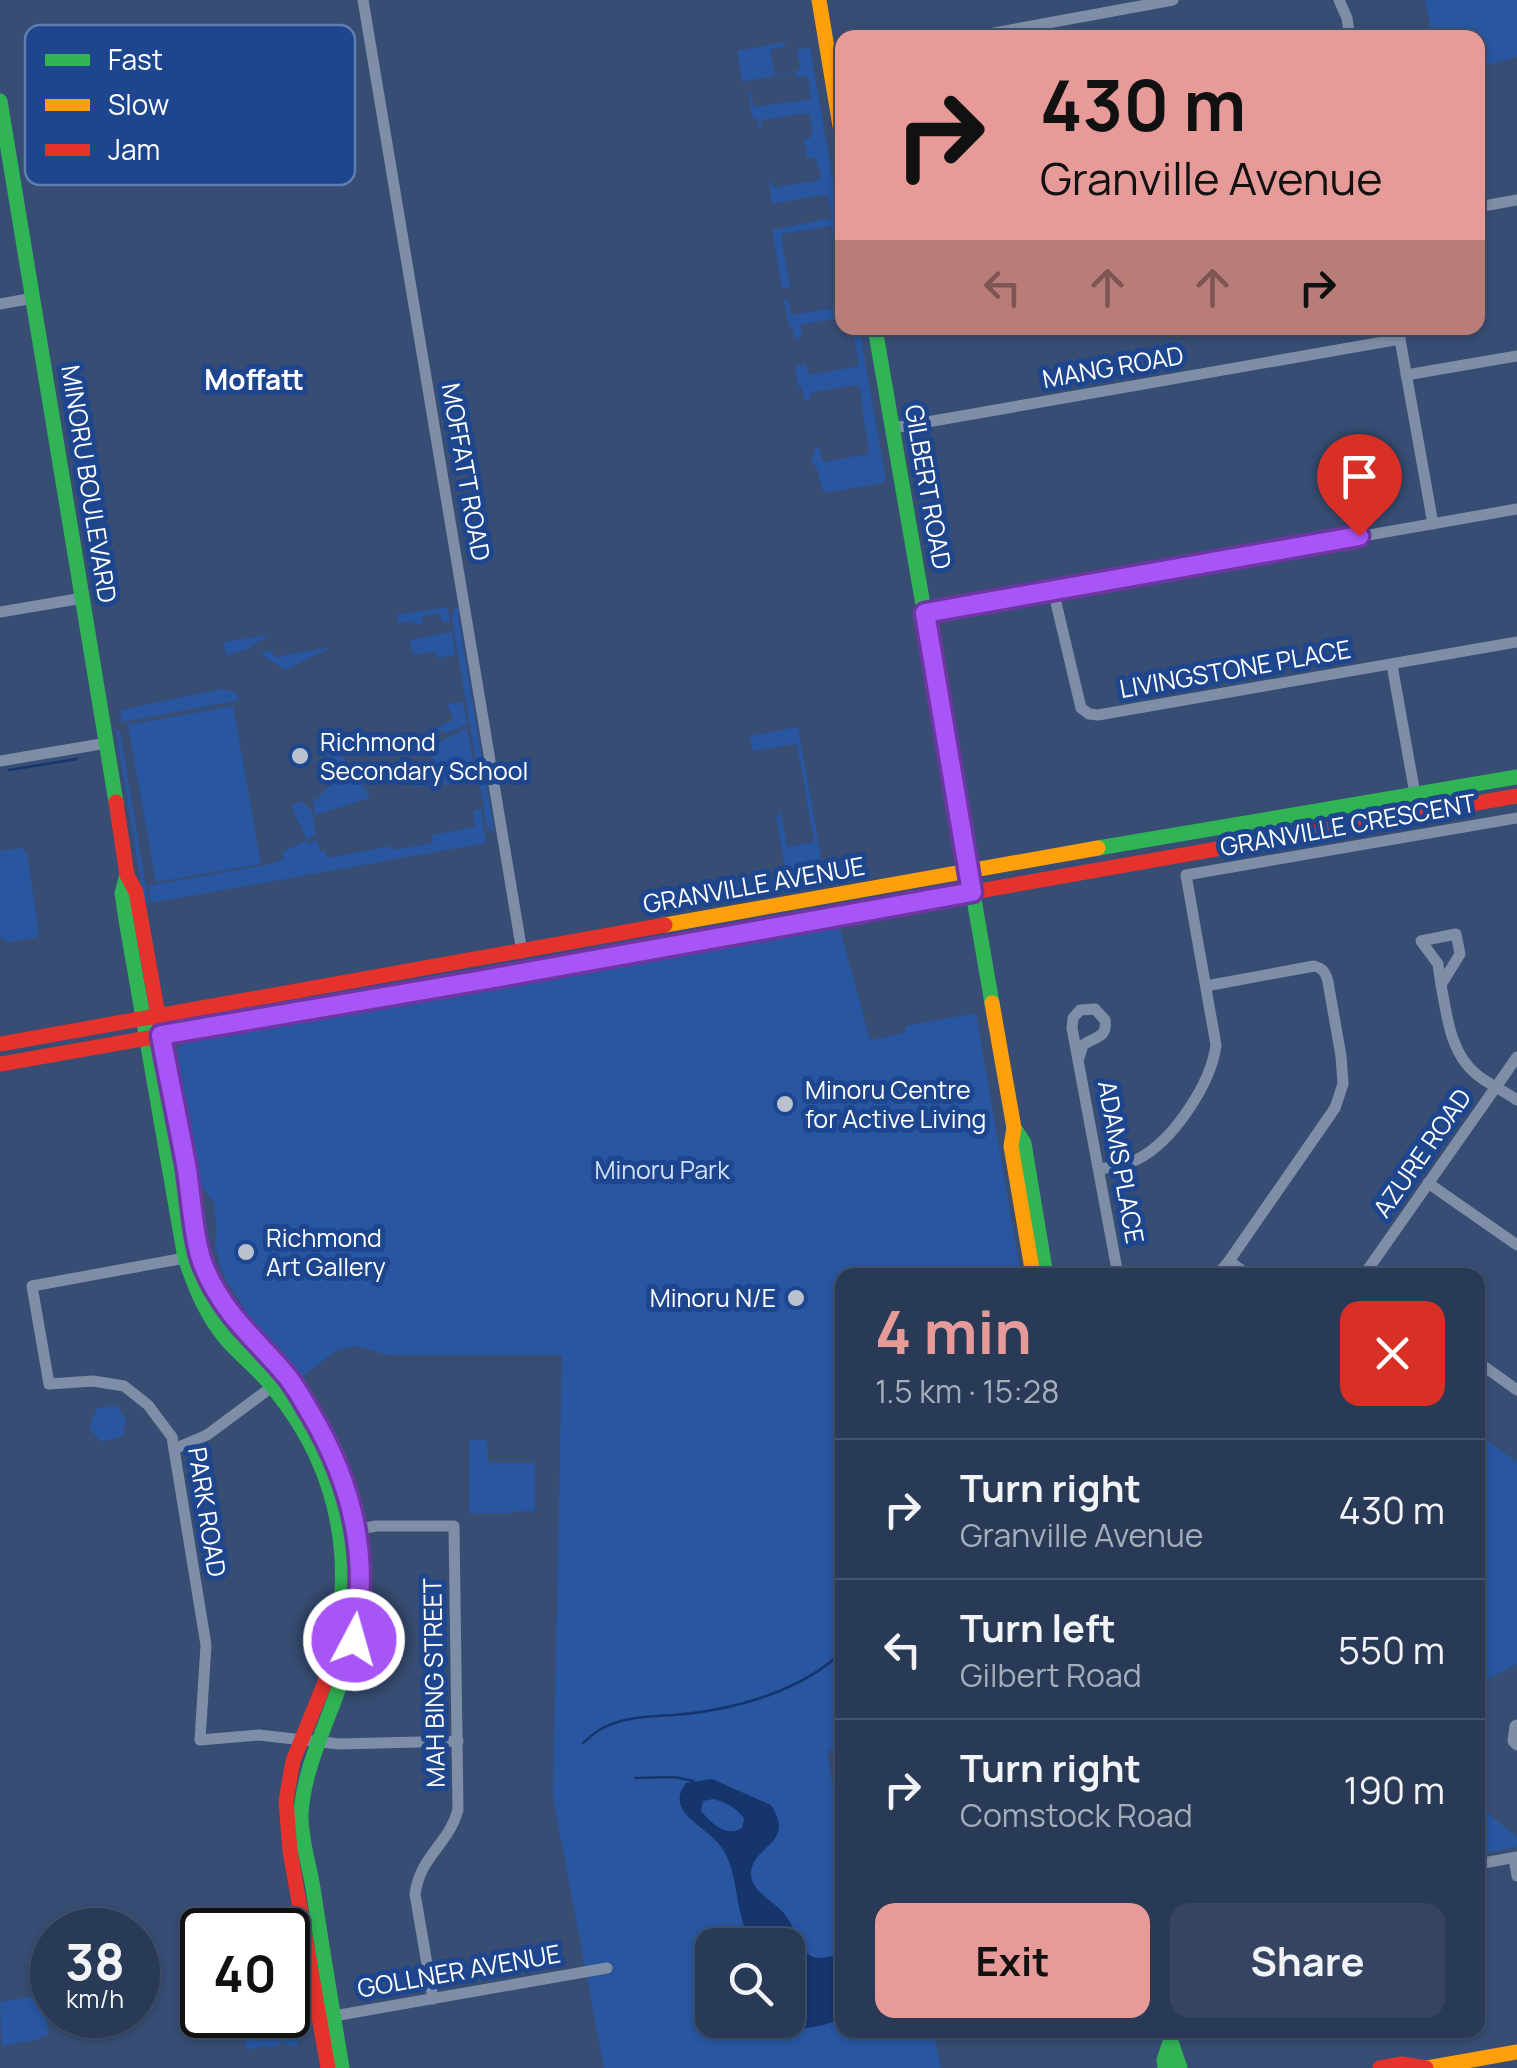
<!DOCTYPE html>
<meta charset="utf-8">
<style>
body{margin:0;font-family:Manrope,sans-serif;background:#354561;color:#f1f3f6;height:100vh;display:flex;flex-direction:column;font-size:38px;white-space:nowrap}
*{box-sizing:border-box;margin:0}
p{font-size:32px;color:#a5adba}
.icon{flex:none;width:55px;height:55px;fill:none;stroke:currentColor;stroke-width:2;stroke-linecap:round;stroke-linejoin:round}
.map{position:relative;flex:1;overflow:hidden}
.sheet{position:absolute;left:835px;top:1268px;width:650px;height:770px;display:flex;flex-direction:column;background:#293a57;border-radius:20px;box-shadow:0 2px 8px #0004,0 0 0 2px #45546d}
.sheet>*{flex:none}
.guide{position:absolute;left:835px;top:30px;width:650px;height:305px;border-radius:20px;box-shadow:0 2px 8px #0004,0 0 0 2px #45546d;background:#e69b98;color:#111;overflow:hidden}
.buttons{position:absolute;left:695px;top:1928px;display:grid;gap:20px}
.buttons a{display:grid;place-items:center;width:110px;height:110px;border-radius:20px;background:#293a57;box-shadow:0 2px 8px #0004,0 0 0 2px #45546d;font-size:50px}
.speed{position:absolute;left:30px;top:1908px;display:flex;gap:20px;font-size:50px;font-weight:700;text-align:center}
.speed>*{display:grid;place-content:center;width:130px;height:130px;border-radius:50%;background:#293a57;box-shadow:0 2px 8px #0004,0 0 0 2px #45546d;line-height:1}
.speed small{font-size:25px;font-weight:400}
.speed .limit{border:5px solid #111;border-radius:15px;background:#fff;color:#111}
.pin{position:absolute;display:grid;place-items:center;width:85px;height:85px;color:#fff;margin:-102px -42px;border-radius:50% 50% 50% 0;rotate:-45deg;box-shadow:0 0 10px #0007}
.pin .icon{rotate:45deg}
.me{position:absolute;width:110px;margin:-55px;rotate:6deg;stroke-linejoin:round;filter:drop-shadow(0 0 8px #0008)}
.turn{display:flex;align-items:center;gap:35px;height:210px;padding:0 40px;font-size:45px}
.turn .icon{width:130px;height:130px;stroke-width:2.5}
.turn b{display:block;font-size:70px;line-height:85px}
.lanes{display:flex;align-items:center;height:95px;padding:0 40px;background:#0003;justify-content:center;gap:50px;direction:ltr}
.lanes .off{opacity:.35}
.round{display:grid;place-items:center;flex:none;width:105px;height:105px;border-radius:20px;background:#354561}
.headline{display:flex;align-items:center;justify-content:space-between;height:170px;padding:0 40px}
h1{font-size:60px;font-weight:700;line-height:75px;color:#e69b98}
.cta{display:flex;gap:20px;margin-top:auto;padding:20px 40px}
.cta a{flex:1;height:115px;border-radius:20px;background:#e69b98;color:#111;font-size:40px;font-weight:700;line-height:115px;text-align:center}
.cta a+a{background:#354561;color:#f1f3f6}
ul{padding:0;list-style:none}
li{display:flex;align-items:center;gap:30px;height:140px;padding:0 40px;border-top:2px solid #45546d}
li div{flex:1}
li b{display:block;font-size:38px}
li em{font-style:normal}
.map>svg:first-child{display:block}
</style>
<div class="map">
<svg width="1517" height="2068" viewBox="0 0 1517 2068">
<rect width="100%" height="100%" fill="#374d74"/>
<!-- green -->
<g fill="#2856a0" fill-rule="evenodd">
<path d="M1425,0H1517V57L1478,67V38L1432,37Z"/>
<path d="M785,42V47L770,50L775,75L801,70L797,50L810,47L842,233V277H841L831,226L781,234L783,246L780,247L783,249L790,287L782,289L772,230L832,218L827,194L772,204L769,182H772L773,188L819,180L821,176L816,159L807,157L804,139L810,138C814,132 811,118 808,113L761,120L762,128L759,129L757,118L753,119L748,91H750L754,107L811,99L808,76L797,78L795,72L742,82L737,51Z"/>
<path d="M788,299L791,315L842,307V317L800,325L802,337L795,339L792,327H789L784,300Z"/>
<path d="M853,328H859L886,480L882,483L826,493C816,484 823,471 811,461L818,445L823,462L869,454L860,390L857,385L812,392L810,399L804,400L802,386L798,387L795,366L806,364L809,375L859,366Z"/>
<path d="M447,607L450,621L442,622L440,613L422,616V624L415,625L413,621L398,623L397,615Z"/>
<path d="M454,608H461L458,616L494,830H491L487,827L452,618Z"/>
<path d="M452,632L455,655L436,658L434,651L413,655L410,640Z"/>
<path d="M266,635V638L255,643L249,649L226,655L224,642Z"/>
<path d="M332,647L285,670L260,653L272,650L274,657Z"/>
<path d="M222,689L234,692L239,699L235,701L122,722L120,710Z"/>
<path d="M463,702L467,724L447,733L436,729L454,719L447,704Z"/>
<path d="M233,706L261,864L156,882L128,725Z"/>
<path d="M798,727L826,886L789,892L776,817L779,816V811H781L787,847L814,842L797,744L753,751L750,736Z"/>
<path d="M467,728L477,783L415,786L412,781L437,767L429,748Z"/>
<path d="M120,731L149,905L144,901L116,732Z"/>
<path d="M334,737L346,763L334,769L321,743Z"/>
<path d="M351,775L355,781L360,779L370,798L315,815L313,799H320L319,796L334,782L337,785L339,783L338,781Z"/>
<path d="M301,801L312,811L316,835L307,840L291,806Z"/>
<path d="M481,809L486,843L151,903L148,886L266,865L285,859L282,852L306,841L309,845L317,840L320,851H325L327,858L393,846L394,850L432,843V835L475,827L473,811Z"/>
<path d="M22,848L27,853L39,934L35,938L8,942L1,938L0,929V851Z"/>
<path d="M839,925L870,1040L905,1033V1026L976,1013L1021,1275H842V1748L827,1751L842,1839V2030H933L941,2068H604L553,1797L562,1355H385C339,1335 336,1355 300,1377L281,1358L252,1320L227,1282L220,1267L215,1243L217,1232L214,1203L199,1183L177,1050L186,1040ZM712,1945H788V2020H712Z"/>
<path d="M117,1406L126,1420L123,1436L101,1442L89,1428L97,1408Z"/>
<path d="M1478,1434L1517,1462V1664L1478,1684Z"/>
<path d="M469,1440H487L488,1463H535V1511H514V1513H469Z"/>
<path d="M1478,1804L1517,1838V1847L1478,1854Z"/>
<path d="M42,1995L49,2035L41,2037V2039L2,2046L0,2002Z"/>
<path d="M291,1998L299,2045L290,2046L281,2041L276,2048L274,2046L269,2048L266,2046L247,2050L240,2015H288V1999Z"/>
</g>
<!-- water -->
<path fill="#16356d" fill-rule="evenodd" d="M712,1779L771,1805C797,1845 751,1845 751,1874C751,1892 776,1902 786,1916C795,1927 798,1948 811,1956C821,1961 833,1955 842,1954V2018C817,2029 795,2033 770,2020H788V2002L803,1992C805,1979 800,1971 788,1968V1945H749C747,1935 743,1925 741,1915C735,1892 735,1867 722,1848C708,1826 663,1813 686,1783ZM713,1799C726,1802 735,1807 744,1818L742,1828C726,1838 711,1823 701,1811L703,1801Z"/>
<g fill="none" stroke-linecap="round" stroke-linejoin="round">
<!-- stream -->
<g stroke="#16356d" stroke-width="2.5">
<path d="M9,770L77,759"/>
<path d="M583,1743C588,1739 595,1732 601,1729C626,1715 658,1717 685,1714C740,1708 802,1690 842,1652"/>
<path d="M635,1778L674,1777L693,1781"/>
</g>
<!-- street -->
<g stroke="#7e8ea7" stroke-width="11">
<path d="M363,0L522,952"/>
<path d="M1339,0L1347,18L1350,38"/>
<path d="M967,38L1173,0"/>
<path d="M1478,207L1517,200"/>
<path d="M0,304L33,298"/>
<path d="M1398,328L1433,524"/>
<path d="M1406,375L1517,356"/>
<path d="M893,428L1400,339"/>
<path d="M1053,590L1081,708L1089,714L1098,715L1517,642"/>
<path d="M0,612L83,598"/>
<path d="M925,613L1517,509"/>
<path d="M1392,665L1415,794"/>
<path d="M0,761L107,743"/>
<path d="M1456,934L1460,954L1441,985L1438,964L1421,941Z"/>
<path d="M1441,985C1447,1015 1450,1053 1476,1074C1488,1084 1504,1091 1517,1100"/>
<path d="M1206,986L1314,966C1323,968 1326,973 1328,982L1341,1056L1343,1084L1335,1108L1229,1261L1217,1275"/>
<path d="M1079,1058L1083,1045C1094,1037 1108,1038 1105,1020L1095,1009L1080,1010L1073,1018L1072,1028L1118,1275"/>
<path d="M1100,1169C1112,1167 1126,1165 1138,1159C1173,1141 1211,1084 1216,1045L1186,875L1517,818"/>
<path d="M1428,1183L1517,1245"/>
<path d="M185,1258L32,1286L49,1384L93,1381L124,1386L148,1405L172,1437L206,1645L200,1740L259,1735L339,1744L458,1741"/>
<path d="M1229,1261L1248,1275"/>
<path d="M1364,1275L1517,1057"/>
<path d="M1478,1362L1517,1390"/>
<path d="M174,1449L207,1435L273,1386"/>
<path d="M350,1531L376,1526H454L458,1810C449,1844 420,1856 415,1894L433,1999"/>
<path d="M1517,1725L1515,1726L1513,1741L1517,1745"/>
<path d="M1514,1858L1517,1876"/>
<path d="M1478,1864L1517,1857"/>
<path d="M328,2017L607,1968"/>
</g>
<!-- fast -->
<g stroke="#30b455" stroke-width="15">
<path d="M0,101L116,802"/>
<path d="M875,328L992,1003"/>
<path d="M1098,848L1517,777"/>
<path d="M127,875L122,893L126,920L185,1258C195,1287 206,1316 227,1340C242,1357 261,1371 275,1390C336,1465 354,1549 336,1643"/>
<path d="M455,984L877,909"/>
<path d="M1014,1128L1024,1143L1046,1275"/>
<path d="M318,1427C365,1512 372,1599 338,1690C324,1730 304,1770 301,1813C300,1837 309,1864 313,1888C322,1948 332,2008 342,2068"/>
<path d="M1167,2030L1180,2068"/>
<path d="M1165,2068L1164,2060L1169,2045"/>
</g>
<!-- slow -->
<g stroke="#ff9f0a" stroke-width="15">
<path d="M819,0L842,138"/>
<path d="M665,925L1098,848"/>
<path d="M992,1003L1014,1128L1011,1146L1033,1275"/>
<path d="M1427,2068L1517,2052"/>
</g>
<!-- jam -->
<g stroke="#e5322d" stroke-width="15">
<path d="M116,802L127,875L136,892L202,1261L215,1292L225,1307L291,1381L318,1427"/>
<path d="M877,909L1517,796"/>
<path d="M0,1044L665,925"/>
<path d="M0,1064L455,984"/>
<path d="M328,2068L290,1851L286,1801L293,1761L325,1682L336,1643"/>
<path d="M1380,2068L1402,2064L1426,2068"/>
</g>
</g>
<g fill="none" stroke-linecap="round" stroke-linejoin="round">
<!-- route casing -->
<g stroke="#6d37a1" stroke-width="25">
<path id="route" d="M354,1640C370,1558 353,1485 311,1414C303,1401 296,1387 286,1375C254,1337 224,1315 204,1267C194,1244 191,1196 187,1170C179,1125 169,1080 161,1035L477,981L972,892L925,613L1359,536"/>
</g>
<!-- route -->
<use href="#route" stroke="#a855f7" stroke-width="18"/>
</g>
<!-- markers -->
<g fill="#b9c1ce" stroke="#1d468e" stroke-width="4">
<circle cx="300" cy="756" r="10"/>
<circle cx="785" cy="1104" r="10"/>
<circle cx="246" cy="1252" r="10"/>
<circle cx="796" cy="1298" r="10"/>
</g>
<g text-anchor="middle" stroke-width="10" stroke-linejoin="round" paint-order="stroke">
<!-- street labels -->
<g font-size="25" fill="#fff" stroke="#1d468e">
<text transform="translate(1113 367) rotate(-10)" y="9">MANG ROAD</text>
<text transform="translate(466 472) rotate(80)" y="9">MOFFATT ROAD</text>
<text transform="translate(89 484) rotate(81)" y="9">MINORU BOULEVARD</text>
<text transform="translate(928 487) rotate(80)" y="9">GILBERT ROAD</text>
<text transform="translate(1235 669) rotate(-10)" y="9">LIVINGSTONE PLACE</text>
<text transform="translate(1348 825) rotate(-10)" y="9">GRANVILLE CRESCENT</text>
<text transform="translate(754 885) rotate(-10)" y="9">GRANVILLE AVENUE</text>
<text transform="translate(1422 1153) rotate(-55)" y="9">AZURE ROAD</text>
<text transform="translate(1121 1162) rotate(80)" y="9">ADAMS PLACE</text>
<text transform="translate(207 1512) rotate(81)" y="9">PARK ROAD</text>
<text transform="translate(434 1683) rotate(-91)" y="9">MAH BING STREET</text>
<text transform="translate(459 1971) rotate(-10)" y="9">GOLLNER AVENUE</text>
</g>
<!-- poi labels -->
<g font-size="25" fill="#fff" stroke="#1d468e" text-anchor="start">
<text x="320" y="751">Richmond<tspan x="320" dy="29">Secondary School</tspan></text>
<text x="805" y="1099">Minoru Centre<tspan x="805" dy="29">for Active Living</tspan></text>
<text x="266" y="1247">Richmond<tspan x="266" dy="29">Art Gallery</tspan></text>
<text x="776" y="1307" text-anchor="end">Minoru N/E</text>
</g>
<!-- park labels -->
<g font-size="25" fill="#d0e0f9" stroke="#1d468e">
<text x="662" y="1179">Minoru Park</text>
</g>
<!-- neighbourhood labels -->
<g font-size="28" font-weight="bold" fill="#fff" stroke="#1d468e">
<text x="254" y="390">Moffatt</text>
</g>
</g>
<!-- legend -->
<rect x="25" y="25" width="330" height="160" rx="15" fill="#1d468e" stroke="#617eb0" stroke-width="2.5"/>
<rect x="45" y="54" width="45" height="12" fill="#30b455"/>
<rect x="45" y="99" width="45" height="12" fill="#ff9f0a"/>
<rect x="45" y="144" width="45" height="12" fill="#e5322d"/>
<g font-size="28" fill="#fff">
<text x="108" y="70">Fast</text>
<text x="108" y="115">Slow</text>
<text x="108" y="160">Jam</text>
</g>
</svg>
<div class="buttons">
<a><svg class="icon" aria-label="search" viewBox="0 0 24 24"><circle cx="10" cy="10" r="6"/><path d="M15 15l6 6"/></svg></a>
</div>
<div class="speed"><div>38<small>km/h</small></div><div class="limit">40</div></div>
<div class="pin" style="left:1359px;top:536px;background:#d93025"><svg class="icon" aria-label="arrive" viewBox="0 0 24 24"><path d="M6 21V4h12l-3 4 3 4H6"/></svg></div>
<svg class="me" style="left:354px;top:1640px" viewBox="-20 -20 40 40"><circle r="17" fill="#a855f7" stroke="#fff" stroke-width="3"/><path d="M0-11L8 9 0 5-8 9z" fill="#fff"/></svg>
<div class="guide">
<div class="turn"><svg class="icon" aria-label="right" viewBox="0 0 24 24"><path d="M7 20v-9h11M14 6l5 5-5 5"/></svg><div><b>430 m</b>Granville Avenue</div></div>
<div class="lanes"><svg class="icon off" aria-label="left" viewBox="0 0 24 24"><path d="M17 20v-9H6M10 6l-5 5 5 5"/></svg><svg class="icon off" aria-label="ahead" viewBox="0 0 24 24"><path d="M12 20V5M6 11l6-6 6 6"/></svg><svg class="icon off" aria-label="ahead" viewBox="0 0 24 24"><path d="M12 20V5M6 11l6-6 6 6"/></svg><svg class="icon" aria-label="right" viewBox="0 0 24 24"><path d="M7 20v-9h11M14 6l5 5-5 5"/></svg></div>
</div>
<section class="sheet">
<div class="headline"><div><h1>4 min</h1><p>1.5 km · 15:28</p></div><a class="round" style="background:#d93025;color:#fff"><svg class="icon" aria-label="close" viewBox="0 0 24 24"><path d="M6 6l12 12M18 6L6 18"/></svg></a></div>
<ul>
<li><svg class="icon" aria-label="right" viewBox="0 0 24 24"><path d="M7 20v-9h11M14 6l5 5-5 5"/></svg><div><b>Turn right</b><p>Granville Avenue</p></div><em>430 m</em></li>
<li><svg class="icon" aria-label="left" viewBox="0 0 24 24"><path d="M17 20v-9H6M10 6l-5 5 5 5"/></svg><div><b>Turn left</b><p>Gilbert Road</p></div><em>550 m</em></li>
<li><svg class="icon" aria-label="right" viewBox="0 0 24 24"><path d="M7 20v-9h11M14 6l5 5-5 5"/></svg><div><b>Turn right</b><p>Comstock Road</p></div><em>190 m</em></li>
</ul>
<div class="cta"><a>Exit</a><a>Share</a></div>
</section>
</div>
